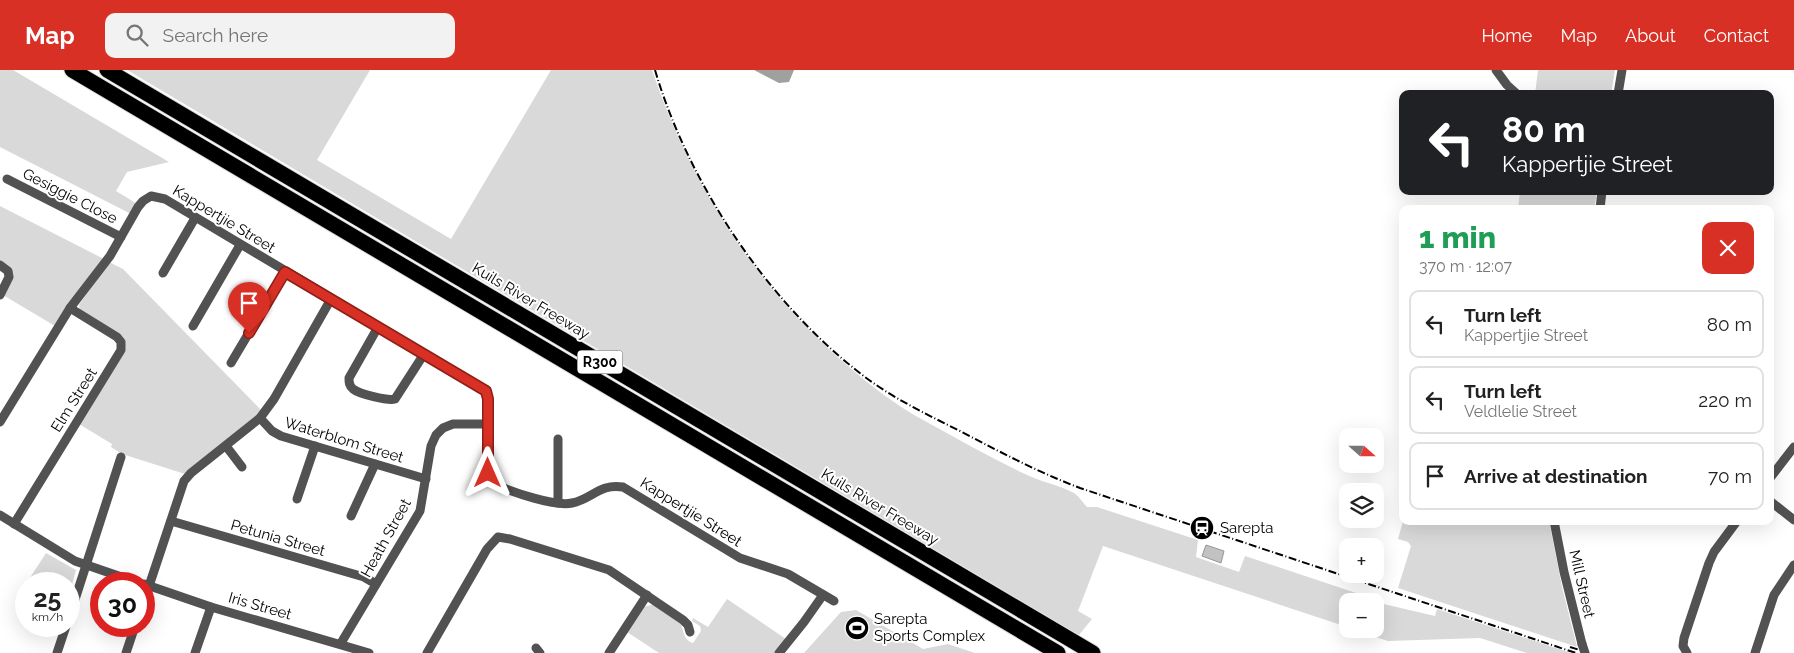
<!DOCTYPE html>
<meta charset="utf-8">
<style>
body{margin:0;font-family:Raleway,sans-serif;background:#f2f2f2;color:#222;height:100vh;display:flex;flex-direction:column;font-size:19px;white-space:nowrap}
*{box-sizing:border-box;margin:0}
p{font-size:16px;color:#767676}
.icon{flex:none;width:28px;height:28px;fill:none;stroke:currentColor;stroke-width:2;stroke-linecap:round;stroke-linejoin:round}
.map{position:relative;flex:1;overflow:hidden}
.drawer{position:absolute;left:1399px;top:135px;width:375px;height:320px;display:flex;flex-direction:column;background:#fff;border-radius:10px;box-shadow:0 5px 20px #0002}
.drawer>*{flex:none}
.banner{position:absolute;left:1399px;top:20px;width:375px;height:105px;border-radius:10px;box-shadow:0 5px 20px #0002;background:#202124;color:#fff;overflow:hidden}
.needle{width:32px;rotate:111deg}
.fabs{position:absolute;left:1339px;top:358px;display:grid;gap:10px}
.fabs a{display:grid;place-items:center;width:45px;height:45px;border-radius:10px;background:#fff;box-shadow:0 5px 20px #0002;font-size:25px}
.speed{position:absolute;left:15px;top:502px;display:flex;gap:10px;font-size:25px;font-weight:700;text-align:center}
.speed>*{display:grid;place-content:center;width:65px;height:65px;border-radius:50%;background:#fff;box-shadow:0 5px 20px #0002;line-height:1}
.speed small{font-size:12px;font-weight:400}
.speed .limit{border:8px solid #d22;background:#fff;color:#111}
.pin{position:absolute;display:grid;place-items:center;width:42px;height:42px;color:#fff;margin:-51px -21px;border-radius:50% 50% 50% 0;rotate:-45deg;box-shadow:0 0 5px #0007}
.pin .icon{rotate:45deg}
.me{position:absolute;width:55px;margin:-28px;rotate:0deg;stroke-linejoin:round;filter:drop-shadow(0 0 4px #0008)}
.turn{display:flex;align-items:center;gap:18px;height:105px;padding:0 20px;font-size:22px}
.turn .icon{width:65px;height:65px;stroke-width:2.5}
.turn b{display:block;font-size:35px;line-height:42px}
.round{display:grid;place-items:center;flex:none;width:52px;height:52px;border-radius:10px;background:#f2f2f2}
.head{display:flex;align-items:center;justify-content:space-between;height:85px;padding:0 20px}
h1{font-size:30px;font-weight:800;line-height:38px;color:#1e9e55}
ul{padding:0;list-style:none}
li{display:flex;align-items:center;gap:15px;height:68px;margin:0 10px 8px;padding:0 10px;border:2px solid #e0e0e0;border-radius:10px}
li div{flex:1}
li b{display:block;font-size:19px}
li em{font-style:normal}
header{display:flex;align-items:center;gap:30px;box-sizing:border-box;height:70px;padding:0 25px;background:#d93025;color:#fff}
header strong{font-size:24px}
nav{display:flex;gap:28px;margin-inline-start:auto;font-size:18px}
.search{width:350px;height:45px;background:#f2f2f2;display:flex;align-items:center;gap:12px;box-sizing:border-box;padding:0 18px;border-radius:10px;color:#767676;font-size:19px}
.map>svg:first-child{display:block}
</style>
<header>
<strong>Map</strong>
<div class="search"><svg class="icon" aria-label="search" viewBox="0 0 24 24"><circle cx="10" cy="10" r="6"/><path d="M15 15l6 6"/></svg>Search here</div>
<nav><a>Home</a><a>Map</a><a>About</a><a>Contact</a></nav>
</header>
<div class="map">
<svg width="1794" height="583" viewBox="0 0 1794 583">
<rect width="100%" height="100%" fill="#fff"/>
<!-- green -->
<g fill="#d9d9d9">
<path d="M0,0H13L169,92L127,102L116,121L139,135L133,145L0,77Z"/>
<path d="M127,0H370L317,90L451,169L551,0H652C691,115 756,217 848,296C871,316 897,336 925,351C958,369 991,388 1025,404C1041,412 1059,415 1074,423C1079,426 1083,433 1087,437H1097L1198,470L1196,487L1239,502L1245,486L1371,528L1374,531H1348L1347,557L1103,476L1078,541L1092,549L1079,565Z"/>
<path d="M1538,0H1615L1611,24H1535Z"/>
<path d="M1520,121H1597L1594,139H1518Z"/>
<path d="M0,136L104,189L55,256L3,225L10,214L0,192Z"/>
<path d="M109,192L123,199L262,341L257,347L185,404L122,384L111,377L112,374L79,354L124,277L80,240L79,235Z"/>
<path d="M1403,451H1549L1562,517L1577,577L1398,518L1411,476L1408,472L1398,469Z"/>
<path d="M46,483L76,500L69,525V514H26Z"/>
<path d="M727,529L786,569L775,583H659L627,562L644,537L654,534C661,539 672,544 678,550C685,557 681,569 693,573L701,561L700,556L692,551L693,548L708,557Z"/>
<path d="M1375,532L1435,546L1437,539L1571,583H1527L1480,568L1388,571L1351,559H1375Z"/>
<path d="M856,540L923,579L948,574L975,583H804L841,542Z"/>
</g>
<!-- water -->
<path fill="#a0a0a0" d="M754,0H794L789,12L779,13Z"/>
<!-- building -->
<path fill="#c2c2c2" stroke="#969696" d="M1206,475L1224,481L1221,493L1202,486Z"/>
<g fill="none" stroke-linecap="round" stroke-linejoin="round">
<!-- highway casing -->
<g stroke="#dbdbdb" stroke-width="17">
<g id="highway">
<path d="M72,0L1058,583"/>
<path d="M107,0L1093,583"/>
</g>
</g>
<!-- street -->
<g stroke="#525252" stroke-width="9">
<path d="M1496,0L1507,15L1517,24"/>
<path d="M1618,24L1622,0"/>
<path d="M7,109L121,167"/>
<path d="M1600,139L1602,121"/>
<path d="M0,195L8,201L9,207L0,225"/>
<path d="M163,203L195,148"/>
<path d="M193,256L240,175"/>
<path d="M378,257L349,308C349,312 349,316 353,319C359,324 388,331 395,329L424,284"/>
<path d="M231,293L285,202"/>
<path d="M260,348L272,361L281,366L426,409"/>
<path d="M0,352L70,238L110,186L138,137L143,131L151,126L165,129L484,319L488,329V403L492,411L496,415C513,422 555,437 572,433C592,429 600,413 623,417L740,488L788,504L834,531"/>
<path d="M226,376L242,397"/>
<path d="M1770,408L1794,377"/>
<path d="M297,429L315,376"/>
<path d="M1770,431L1794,450"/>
<path d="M558,433V369"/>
<path d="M0,445L75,491L142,514"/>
<path d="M351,446L375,394"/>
<path d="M171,451L364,507L376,514"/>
<path d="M1554,451L1564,502L1582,574"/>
<path d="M14,454L121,280V272L117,267L70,238"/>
<path d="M144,514L211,537L369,583"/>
<path d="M144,531L184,411L191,403L260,348L274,329L331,229"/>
<path d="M69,548L121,387"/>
<path d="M341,573L420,441L431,376L436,365L443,358L453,354H488"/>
<path d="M536,578L540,583"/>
<path d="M57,583L66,556"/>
<path d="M126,583L135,556"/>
<path d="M195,583L211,537"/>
<path d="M427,583L487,479L498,467L510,469L609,500L683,550L688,555L690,562"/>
<path d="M609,583L647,525"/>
<path d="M779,583L804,552L823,525"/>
<path d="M1687,583L1683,576L1684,568L1709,493L1714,482L1737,451"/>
<path d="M1755,583L1774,525L1794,495"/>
</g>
<!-- highway -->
<use href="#highway" stroke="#000" stroke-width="15"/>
<!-- rail -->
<g stroke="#000" stroke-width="2" stroke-dasharray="8 2.5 1 2.5" stroke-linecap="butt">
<path d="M655,0C688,112 765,228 856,300C888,326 924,343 960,361C1000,382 1038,402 1080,418L1576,583"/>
<path d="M1570,577L1589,583"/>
</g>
<!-- street-bridge -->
<path stroke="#525252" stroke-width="9" d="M1582,574L1585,583"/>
</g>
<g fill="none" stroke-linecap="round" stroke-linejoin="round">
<!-- route casing -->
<g stroke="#8d1f18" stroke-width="12">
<path id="route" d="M249,263L285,202L486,321L488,329V403"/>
</g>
<!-- route -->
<use href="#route" stroke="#d93025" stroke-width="9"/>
</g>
<!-- icons -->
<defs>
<g id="station-disc" transform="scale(1.25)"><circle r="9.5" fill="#000" stroke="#fff"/><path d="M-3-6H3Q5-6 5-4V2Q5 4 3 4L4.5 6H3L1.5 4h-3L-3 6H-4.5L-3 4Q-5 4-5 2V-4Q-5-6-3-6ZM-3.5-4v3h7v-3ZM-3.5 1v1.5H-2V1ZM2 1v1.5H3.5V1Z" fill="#fff"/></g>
<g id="stadium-disc" transform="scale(1.25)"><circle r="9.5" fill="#000" stroke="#fff"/><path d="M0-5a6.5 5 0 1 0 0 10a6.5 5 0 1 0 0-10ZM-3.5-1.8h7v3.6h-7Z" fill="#fff"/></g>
</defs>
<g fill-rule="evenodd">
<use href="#station-disc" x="1202" y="458"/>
<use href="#stadium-disc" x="857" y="558"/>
</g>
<g text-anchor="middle" stroke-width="4" stroke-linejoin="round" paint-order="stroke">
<!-- shield labels -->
<rect fill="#fff" stroke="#4c4c4c" stroke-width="1" x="577.5" y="280.5" width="45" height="23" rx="4"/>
<g font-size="14" font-weight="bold" fill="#000">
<text x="600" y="297">R300</text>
</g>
<!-- street labels -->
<g font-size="15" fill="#000" stroke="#fff">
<text transform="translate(70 126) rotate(27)" y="5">Gesiggie Close</text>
<text transform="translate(224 149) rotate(31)" y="5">Kappertjie Street</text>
<text transform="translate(531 231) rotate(31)" y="5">Kuils River Freeway</text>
<text transform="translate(74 330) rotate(-58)" y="5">Elm Street</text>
<text transform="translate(344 370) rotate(17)" y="5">Waterblom Street</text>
<text transform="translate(880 437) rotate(31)" y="5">Kuils River Freeway</text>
<text transform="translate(691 442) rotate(32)" y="5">Kappertjie Street</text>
<text transform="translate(278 468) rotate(16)" y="5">Petunia Street</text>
<text transform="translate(386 468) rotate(-61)" y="5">Heath Street</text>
<text transform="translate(1582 514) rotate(77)" y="5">Mill Street</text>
<text transform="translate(260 536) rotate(16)" y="5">Iris Street</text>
</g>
<!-- poi labels -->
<g font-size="15" fill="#000" stroke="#fff" text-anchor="start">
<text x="1220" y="463">Sarepta</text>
<text x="874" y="554">Sarepta<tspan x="874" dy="17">Sports Complex</tspan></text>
</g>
</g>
</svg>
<div class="fabs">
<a><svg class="needle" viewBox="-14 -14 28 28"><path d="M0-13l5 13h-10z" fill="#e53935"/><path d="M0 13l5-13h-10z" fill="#767676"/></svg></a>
<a><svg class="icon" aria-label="layers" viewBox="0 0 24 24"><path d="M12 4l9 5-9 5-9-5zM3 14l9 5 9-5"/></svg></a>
<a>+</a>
<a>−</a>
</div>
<div class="speed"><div>25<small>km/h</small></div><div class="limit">30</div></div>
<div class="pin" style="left:249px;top:263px;background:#d93025"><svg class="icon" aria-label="arrive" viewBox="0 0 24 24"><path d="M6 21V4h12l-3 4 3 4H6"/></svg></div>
<svg class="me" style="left:488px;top:403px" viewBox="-20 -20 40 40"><path d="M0-17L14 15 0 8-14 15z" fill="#d93025" stroke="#fff" stroke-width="4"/></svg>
<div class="banner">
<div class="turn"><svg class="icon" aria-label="left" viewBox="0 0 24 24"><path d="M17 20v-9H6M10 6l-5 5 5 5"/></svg><div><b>80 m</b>Kappertjie Street</div></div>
</div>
<section class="drawer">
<div class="head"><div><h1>1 min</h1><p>370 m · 12:07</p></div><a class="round" style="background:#d93025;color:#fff"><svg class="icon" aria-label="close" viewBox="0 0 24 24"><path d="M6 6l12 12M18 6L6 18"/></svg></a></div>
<ul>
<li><svg class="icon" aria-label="left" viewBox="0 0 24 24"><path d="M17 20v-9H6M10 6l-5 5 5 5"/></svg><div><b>Turn left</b><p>Kappertjie Street</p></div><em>80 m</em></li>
<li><svg class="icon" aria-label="left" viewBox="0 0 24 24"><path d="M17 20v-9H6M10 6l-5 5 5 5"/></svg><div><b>Turn left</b><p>Veldlelie Street</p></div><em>220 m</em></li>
<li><svg class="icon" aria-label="arrive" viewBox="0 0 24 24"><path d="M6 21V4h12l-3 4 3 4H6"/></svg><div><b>Arrive at destination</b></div><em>70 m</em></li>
</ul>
</section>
</div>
